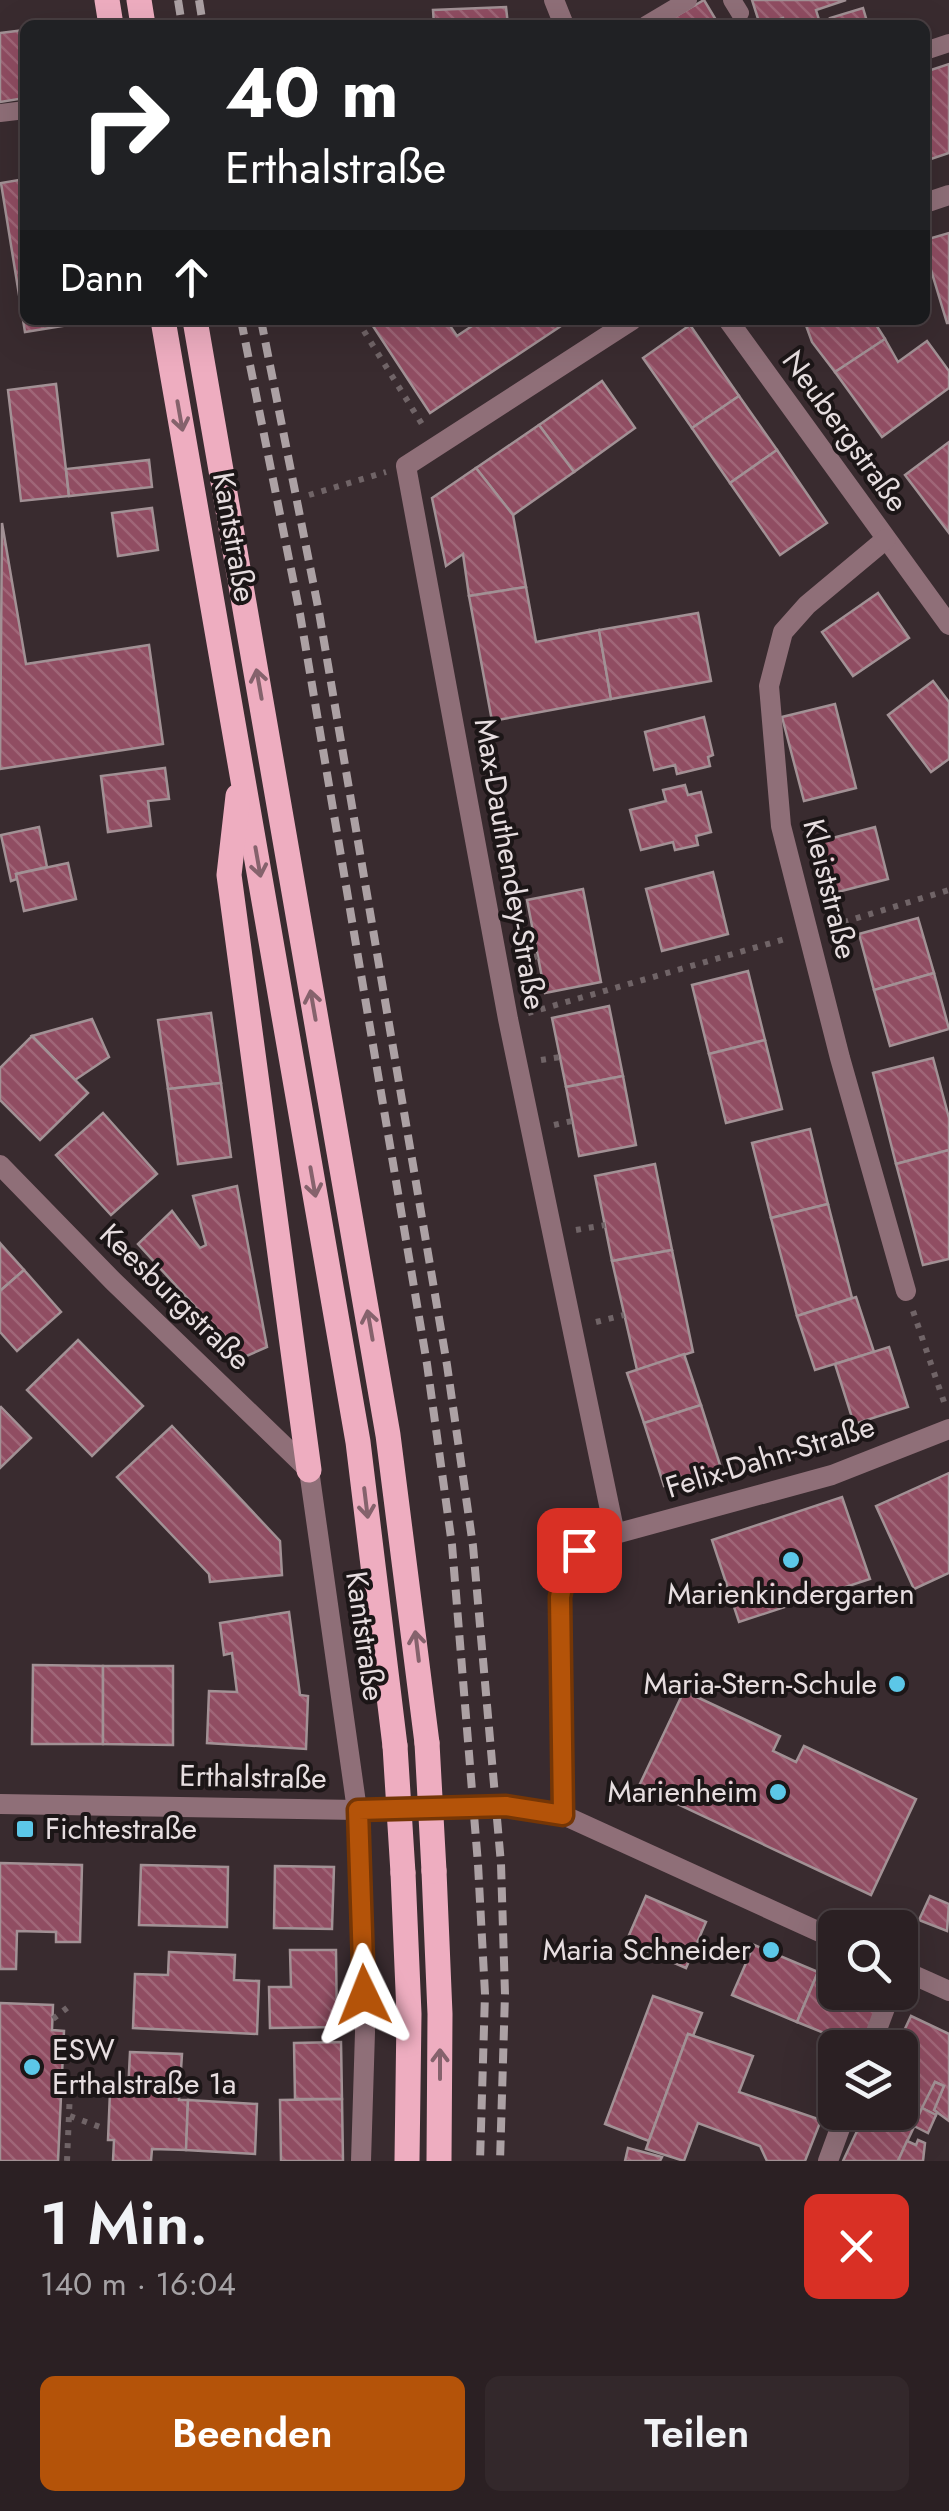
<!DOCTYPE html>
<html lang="de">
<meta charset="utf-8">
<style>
body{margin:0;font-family:Jost,sans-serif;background:#33282b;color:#f1f3f6;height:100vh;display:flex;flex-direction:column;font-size:38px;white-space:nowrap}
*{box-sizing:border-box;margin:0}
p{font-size:32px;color:#a6a3a6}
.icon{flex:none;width:55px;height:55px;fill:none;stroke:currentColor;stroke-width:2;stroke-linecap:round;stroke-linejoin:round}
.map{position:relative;height:2161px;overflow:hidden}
.sheet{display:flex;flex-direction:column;background:#2b2023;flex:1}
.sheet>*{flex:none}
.hud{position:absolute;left:20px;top:20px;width:910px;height:305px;border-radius:15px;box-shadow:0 10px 40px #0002,0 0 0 2px #473e41;background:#202124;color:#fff;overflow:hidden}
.buttons{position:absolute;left:818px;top:1910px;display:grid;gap:20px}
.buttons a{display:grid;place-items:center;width:100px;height:100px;border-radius:15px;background:#2b2023;box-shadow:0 10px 40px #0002,0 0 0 2px #473e41;font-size:50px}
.pin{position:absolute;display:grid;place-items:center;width:85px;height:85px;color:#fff;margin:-42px;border-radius:20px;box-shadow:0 5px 15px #0006}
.me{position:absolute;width:110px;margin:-55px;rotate:358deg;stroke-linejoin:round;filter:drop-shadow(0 0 8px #0008)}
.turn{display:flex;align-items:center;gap:35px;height:210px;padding:0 40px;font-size:45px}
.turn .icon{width:130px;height:130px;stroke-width:2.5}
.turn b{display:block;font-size:70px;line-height:85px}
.then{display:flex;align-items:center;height:95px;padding:0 40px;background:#0003;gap:20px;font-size:38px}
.round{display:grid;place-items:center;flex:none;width:105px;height:105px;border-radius:15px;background:#33282b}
.headline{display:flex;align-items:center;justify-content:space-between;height:170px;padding:0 40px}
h1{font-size:60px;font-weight:600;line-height:75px}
.primary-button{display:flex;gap:20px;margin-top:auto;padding:20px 40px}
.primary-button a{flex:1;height:115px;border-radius:15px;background:#b45309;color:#fff;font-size:40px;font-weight:600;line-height:115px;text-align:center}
.primary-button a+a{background:#33282b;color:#f1f3f6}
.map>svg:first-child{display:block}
</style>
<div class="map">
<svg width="949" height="2161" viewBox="0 0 949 2161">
<defs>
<pattern id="building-back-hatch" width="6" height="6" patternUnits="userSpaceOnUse" patternTransform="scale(2.5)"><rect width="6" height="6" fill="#904d62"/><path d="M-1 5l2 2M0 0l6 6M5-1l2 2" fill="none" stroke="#a06678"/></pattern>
</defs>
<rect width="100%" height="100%" fill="#392b2f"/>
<!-- building -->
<g fill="url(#building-back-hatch)" stroke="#a29195" stroke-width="2.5">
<path d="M704,0L719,25H661Z"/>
<path d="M752,0H846L816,10L820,23L815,25H785L783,18L760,25Z"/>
<path d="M506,7L508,25H434L433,10Z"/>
<path d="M863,8L868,25H832L830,18Z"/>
<path d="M25,30V98L0,102V33Z"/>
<path d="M949,64V153L925,161V72Z"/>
<path d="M25,179V320L87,322L25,332L1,183Z"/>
<path d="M949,233V323H947L925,250V240Z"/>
<path d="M369,320H446L457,336L481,320H570L430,413Z"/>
<path d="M804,320H873L885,339L835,372L812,342Z"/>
<path d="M690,325L739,396L692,428L643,358Z"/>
<path d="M885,339L898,362L927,341L949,371V388L882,437L835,372Z"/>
<path d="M602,381L635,428L574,472L539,425Z"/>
<path d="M56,384L69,496L21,501L8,390Z"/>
<path d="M739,396L777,450L730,483L692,428Z"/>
<path d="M539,425L574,472L513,515L476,468Z"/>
<path d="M949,442V533L905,475Z"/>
<path d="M777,450L827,523L780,555L730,483Z"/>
<path d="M149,460L152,487L69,496L66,469Z"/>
<path d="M476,468L513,515L526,587L469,596L463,554L446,566L432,498Z"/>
<path d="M152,508L158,550L118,556L112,513Z"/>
<path d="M2,523L26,664L149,645L163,744L0,769Z"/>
<path d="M526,587L536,642L599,630L611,699L492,721L469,596Z"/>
<path d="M878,593L909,638L853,676L822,632Z"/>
<path d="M698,613L711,681L611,699L599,630Z"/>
<path d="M933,681L949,702V759L931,772L888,715Z"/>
<path d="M835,704L856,788L804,801L782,717Z"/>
<path d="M704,717L713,755L708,757L710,766L677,774L675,765L654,770L645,732Z"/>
<path d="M165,768L169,799L148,801L151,826L108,832L101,776Z"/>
<path d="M685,785L688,795L701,792L711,832L696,836L698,845L675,850L673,842L641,850L630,810L666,801L663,790Z"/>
<path d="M39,827L47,867L16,874L17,879L11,881L1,835Z"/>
<path d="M875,827L888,879L826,895L813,843Z"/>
<path d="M68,863L76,899L24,911L16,874Z"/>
<path d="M713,872L728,934L662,951L646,889Z"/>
<path d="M583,889L601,982L545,993L527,900Z"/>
<path d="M918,918L934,973L874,990L859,934Z"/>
<path d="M748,971L765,1040L709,1054L692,985Z"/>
<path d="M934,973L949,1029L890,1046L874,990Z"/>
<path d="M609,1006L623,1076L566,1087L552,1018Z"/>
<path d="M211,1013L221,1083L168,1089L158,1020Z"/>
<path d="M92,1019L109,1057L75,1080L32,1036Z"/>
<path d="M32,1036L88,1093L40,1140L0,1100V1068Z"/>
<path d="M765,1040L782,1109L726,1123L709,1054Z"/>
<path d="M933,1058L949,1118V1150L896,1164L873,1073Z"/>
<path d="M623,1076L636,1145L579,1156L566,1087Z"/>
<path d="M221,1083L231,1157L178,1164L168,1089Z"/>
<path d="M103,1113L157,1174L111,1215L56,1155Z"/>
<path d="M810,1129L828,1204L771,1218L752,1143Z"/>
<path d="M949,1150V1259L923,1265L896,1164Z"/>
<path d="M655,1164L672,1250L612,1261L595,1176Z"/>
<path d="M237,1186L267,1347L242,1358L138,1244L172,1211L200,1248L206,1245L193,1196Z"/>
<path d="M828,1204L852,1298L797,1316L771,1218Z"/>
<path d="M0,1243L24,1270L0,1291Z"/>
<path d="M672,1250L693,1352L637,1370L612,1261Z"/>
<path d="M24,1270L61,1312L17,1351L0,1332V1291Z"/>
<path d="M856,1297L874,1352L815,1370L797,1316Z"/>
<path d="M78,1340L143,1406L92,1456L27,1390Z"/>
<path d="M889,1347L908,1407L854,1424L835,1364Z"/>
<path d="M684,1354L701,1405L644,1423L627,1373Z"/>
<path d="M701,1405L721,1468L664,1486L644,1423Z"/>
<path d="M1,1407L31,1438L0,1468V1408Z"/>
<path d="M172,1426L280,1541L282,1575L210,1582L209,1574L117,1477Z"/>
<path d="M949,1473V1573L914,1589L876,1506Z"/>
<path d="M842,1497L870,1579L739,1622L712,1540Z"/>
<path d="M289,1612L300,1695L308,1696L306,1749L207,1743L209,1691L237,1692L232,1653L224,1655L220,1623Z"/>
<path d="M33,1665L103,1666V1744H32Z"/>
<path d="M103,1666H173V1745L103,1744Z"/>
<path d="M684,1691L780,1736L773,1751L796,1762L804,1746L916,1799L871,1895L639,1786Z"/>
<path d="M0,1863L82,1865L80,1942H56V1932L17,1931L16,1969H0Z"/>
<path d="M141,1865L228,1867L227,1927L139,1925Z"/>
<path d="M275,1866L334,1867L332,1929L274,1928Z"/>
<path d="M646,1896L706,1922L686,1968L626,1942Z"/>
<path d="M930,1896L949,1904L947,1931L919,1920Z"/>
<path d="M754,1945L818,1972L797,2022L732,1995Z"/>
<path d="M290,1950H336L337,2027L270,2028L269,1987H291Z"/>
<path d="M169,1952L235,1955L234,1980L259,1981L257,2034L133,2028L135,1974L168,1975Z"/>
<path d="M818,1972L835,1979V1992H866L881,1999L861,2048L797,2022Z"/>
<path d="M653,1996L702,2013L693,2036L688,2034L649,2141L605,2124Z"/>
<path d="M0,2003L53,2005L52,2030L64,2031L58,2161H0Z"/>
<path d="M911,2016L949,2034V2121L934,2110L944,2086L935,2082L898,2161H843L866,2112H900V2048H896Z"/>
<path d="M688,2034L753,2056L739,2092L821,2120L805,2161H767L760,2146L698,2123L684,2161L646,2149Z"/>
<path d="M341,2042L342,2099H295L294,2043Z"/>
<path d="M130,2052L182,2054L179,2100H188L186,2150L152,2149L151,2161H113L114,2140H108L110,2092L128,2093Z"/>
<path d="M935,2082L944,2086L934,2110L937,2112L936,2115L922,2108Z"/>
<path d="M342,2099L343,2161H281L280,2100Z"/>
<path d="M188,2100L257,2104L255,2154L186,2150Z"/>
<path d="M922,2108L936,2115L928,2133L914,2126Z"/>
<path d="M918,2140L925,2143L923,2161H898L907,2141L916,2145Z"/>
<path d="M628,2148L662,2157L660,2161H625Z"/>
</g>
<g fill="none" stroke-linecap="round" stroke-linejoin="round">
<!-- path -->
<g stroke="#706467" stroke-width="6" stroke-dasharray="5 8" stroke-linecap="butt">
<path d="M357,320L425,429"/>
<path d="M309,495L386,472"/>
<path d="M831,926L949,890"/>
<path d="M520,961L538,956"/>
<path d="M528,1013L785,939"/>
<path d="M541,1060L560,1057"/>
<path d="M554,1125L572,1121"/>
<path d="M576,1230L605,1225"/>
<path d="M913,1311L946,1408"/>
<path d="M596,1322L624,1315"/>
<path d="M53,2019L72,2004"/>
<path d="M70,2116L100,2127"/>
<path d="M67,2161L70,2091"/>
</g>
<!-- service -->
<g stroke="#8f6f78" stroke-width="18">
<path d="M732,0L740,13"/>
<path d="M646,25L688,0"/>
<path d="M925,51L949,43"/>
<path d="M0,113L25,110"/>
</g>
<!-- minor -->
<g stroke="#8f6f78" stroke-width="20">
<path d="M554,0L564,25"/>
<path d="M925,203L949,195"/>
<path d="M728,320L949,625"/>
<path d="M886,539L807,605L783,632L769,686L781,826L840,1058L906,1291"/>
<path d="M0,1165L113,1281L309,1470"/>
<path d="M615,1534L508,1019L406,466L632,320"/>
<path d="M357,1810L365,2032L361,2161"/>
<path d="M563,1815L560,1597C566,1557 577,1547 615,1534L832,1475L949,1429"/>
<path d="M870,2048L891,1992"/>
<path d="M828,2161L846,2112"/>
</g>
<!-- tertiary -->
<g stroke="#8f6f78" stroke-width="20">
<path d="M309,1470L357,1810"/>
<path d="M0,1804L357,1810L505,1807L563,1815L835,1939"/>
<path d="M900,1969L949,1991"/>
</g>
<!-- primary -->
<g stroke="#eeadc0" stroke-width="25">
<path d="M107,0L111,25"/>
<path d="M139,0L143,25"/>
<path d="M163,320L358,1442L395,1746"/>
<path d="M195,320L388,1435L427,1743"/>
<path d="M238,796L229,875L309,1470"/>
<path d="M434,1871L440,2014L439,2161"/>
<path d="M403,1873L409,2014L407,2161"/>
</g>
<!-- rail -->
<g stroke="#aca1a4" stroke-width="8" stroke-dasharray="15 8" stroke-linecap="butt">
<path d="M178,0L182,25"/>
<path d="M199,0L203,25"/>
<path d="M241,320L300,614L427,1364L452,1545L478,1864L485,1994L480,2161"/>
<path d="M261,320L319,612L447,1365L473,1546L501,1864L505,1994L500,2161"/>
</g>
<!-- primary-bridge -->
<g stroke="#eeadc0" stroke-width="25">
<path d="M427,1743L434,1871"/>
<path d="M395,1746L403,1873"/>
</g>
</g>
<!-- one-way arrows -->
<defs><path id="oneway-shaft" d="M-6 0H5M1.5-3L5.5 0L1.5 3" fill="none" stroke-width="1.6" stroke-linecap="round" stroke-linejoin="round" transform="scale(2.5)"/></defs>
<g stroke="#85626c">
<use href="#oneway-shaft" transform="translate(180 416) rotate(80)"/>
<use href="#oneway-shaft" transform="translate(259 684) rotate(-100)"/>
<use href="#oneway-shaft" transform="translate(258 862) rotate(80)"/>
<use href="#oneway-shaft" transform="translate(313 1005) rotate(-100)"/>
<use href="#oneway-shaft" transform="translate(313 1182) rotate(80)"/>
<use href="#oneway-shaft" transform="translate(370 1325) rotate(-100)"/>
<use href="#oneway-shaft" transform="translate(366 1503) rotate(83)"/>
<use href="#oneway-shaft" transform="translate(417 1646) rotate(-97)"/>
<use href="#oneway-shaft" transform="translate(440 2064) rotate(-90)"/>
</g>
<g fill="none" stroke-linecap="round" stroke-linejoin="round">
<!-- route casing -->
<g stroke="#753606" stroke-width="25">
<path id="route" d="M364,1995L358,1810L506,1806L563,1815L560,1597L566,1568L579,1550"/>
</g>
<!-- route -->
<use href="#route" stroke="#b45309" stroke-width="18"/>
</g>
<!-- markers -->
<g fill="#5cc7e8" stroke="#1c1617" stroke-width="4">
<circle cx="791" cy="1560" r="10"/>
<circle cx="897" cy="1684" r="10"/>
<circle cx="778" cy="1792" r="10"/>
<rect x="15" y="1819" width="20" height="20" rx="5"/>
<circle cx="771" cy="1950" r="10"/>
<circle cx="32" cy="2067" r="10"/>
</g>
<g text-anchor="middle" stroke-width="8" stroke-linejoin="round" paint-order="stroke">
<!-- street labels -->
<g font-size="30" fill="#e7dee0" stroke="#1c1617">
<text transform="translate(845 431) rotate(54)" y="10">Neubergstraße</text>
<text transform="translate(234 537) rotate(80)" y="10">Kantstraße</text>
<text transform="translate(510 864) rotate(80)" y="10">Max-Dauthendey-Straße</text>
<text transform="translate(830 889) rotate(76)" y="10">Kleiststraße</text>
<text transform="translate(175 1297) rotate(44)" y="10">Keesburgstraße</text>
<text transform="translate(770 1457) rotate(-17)" y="10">Felix-Dahn-Straße</text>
<text transform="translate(365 1636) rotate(82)" y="10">Kantstraße</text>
<text transform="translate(253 1777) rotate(1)" y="10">Erthalstraße</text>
</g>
<!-- poi labels -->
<g font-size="30" fill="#e7dee0" stroke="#1c1617" text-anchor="end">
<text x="791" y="1604" text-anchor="middle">Marienkindergarten</text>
<text x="877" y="1694">Maria-Stern-Schule</text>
<text x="758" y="1802">Marienheim</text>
<text x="45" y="1839" text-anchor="start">Fichtestraße</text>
<text x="751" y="1960">Maria Schneider</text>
<text x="52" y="2060" text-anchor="start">ESW<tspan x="52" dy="34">Erthalstraße 1a</tspan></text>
</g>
</g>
</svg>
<div class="buttons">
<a><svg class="icon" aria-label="search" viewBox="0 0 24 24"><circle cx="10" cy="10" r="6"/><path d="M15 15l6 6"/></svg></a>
<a><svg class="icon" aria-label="layers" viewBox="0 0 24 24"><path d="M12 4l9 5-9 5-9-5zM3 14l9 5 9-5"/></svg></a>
</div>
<div class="pin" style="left:579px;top:1550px;background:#d93025"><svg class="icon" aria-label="arrive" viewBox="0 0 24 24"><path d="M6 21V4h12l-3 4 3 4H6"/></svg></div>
<svg class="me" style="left:364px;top:1995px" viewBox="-20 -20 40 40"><path d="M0-17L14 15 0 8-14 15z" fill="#b45309" stroke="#fff" stroke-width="4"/></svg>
<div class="hud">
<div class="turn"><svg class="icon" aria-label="right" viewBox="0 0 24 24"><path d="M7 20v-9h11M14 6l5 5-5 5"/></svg><div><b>40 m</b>Erthalstraße</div></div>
<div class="then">Dann<svg class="icon" aria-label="ahead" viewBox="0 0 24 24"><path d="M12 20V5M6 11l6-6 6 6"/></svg></div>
</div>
</div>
<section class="sheet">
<div class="headline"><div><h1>1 Min.</h1><p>140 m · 16:04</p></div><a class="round" style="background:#d93025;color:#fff"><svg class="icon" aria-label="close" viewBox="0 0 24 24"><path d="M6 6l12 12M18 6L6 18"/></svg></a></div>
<div class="primary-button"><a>Beenden</a><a>Teilen</a></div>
</section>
